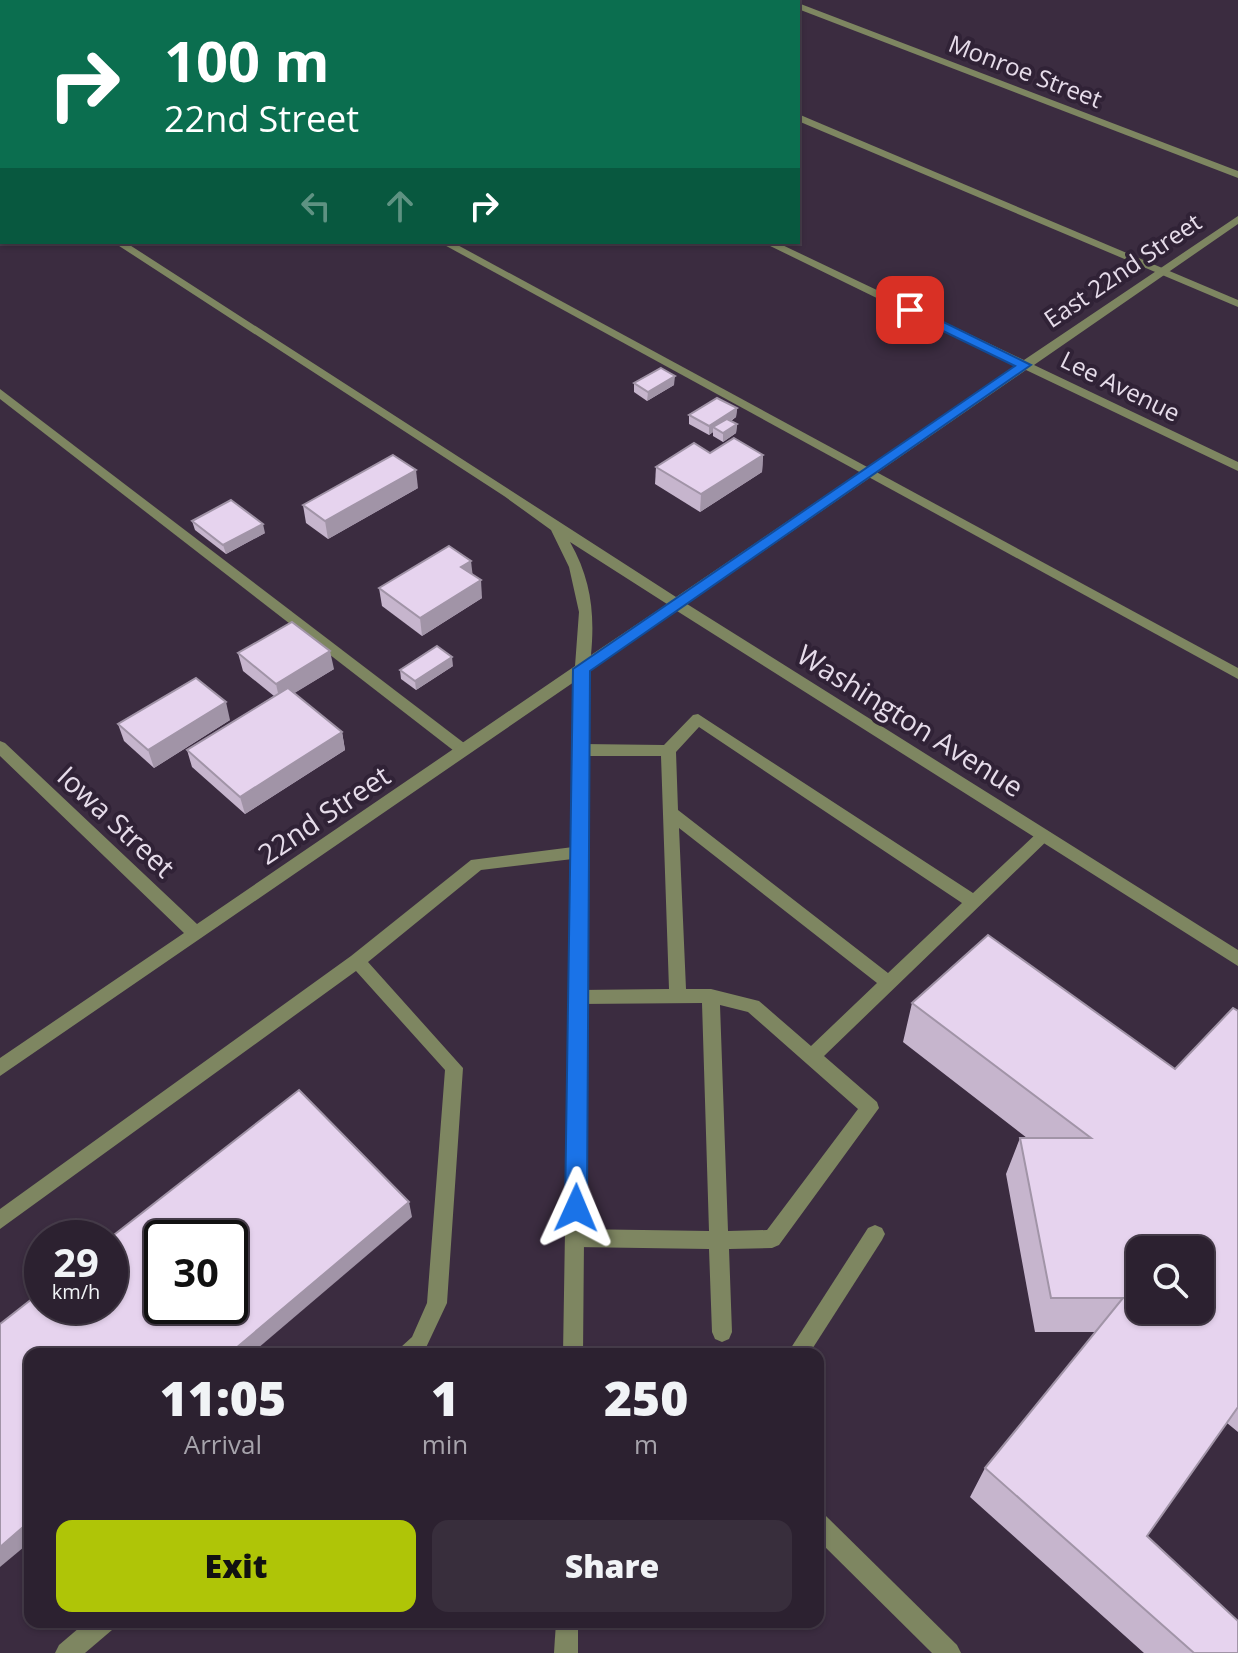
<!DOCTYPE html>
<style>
body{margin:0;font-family:"Open Sans",sans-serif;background:#382e3c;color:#f1f3f6;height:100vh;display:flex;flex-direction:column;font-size:30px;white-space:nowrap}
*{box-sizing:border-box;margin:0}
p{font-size:26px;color:#a6a3ab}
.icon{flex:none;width:44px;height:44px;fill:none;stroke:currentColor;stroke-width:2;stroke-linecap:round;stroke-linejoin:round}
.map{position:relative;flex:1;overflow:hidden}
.details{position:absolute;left:24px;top:1348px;width:800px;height:280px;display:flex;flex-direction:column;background:#2c2130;border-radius:16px;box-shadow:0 2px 6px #0004,0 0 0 2px #483e4c}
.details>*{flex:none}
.top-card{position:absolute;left:0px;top:0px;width:800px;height:244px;box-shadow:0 2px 6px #0004,0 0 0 2px #483e4c;background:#0b6e4f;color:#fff;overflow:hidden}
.controls{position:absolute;left:1126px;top:1236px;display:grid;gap:16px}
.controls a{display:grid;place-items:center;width:88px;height:88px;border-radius:16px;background:#2c2130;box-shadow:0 2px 6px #0004,0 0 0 2px #483e4c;font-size:40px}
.speed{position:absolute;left:24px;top:1220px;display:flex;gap:16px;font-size:40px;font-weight:700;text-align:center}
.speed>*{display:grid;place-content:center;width:104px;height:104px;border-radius:50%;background:#2c2130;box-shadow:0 2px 6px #0004,0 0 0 2px #483e4c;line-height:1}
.speed small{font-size:20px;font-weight:400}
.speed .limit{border:4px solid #111;border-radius:12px;background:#fff;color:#111}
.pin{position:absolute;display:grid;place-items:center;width:68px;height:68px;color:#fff;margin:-34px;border-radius:16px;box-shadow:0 4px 12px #0006}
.me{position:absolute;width:88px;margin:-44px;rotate:1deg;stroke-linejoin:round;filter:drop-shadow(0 0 6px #0008)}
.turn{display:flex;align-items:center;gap:28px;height:168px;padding:0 32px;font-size:36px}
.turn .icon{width:104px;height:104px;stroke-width:2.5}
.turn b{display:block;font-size:56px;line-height:68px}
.lanes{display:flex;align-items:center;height:76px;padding:0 32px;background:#0003;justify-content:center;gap:40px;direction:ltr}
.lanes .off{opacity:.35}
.eta{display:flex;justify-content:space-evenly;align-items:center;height:136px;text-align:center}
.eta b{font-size:48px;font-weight:800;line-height:56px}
.cta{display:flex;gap:16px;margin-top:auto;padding:16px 32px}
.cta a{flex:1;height:92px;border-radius:16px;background:#afc507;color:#111;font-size:32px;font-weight:800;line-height:92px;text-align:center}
.cta a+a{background:#382e3c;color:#f1f3f6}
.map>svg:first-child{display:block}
</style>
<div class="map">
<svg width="1238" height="1653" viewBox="0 0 1238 1653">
<rect width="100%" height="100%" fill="#3b2c40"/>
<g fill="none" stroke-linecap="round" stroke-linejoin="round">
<!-- lane -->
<g fill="#7e8661" fill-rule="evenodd">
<path d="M0,0H8L9,2L2,4Z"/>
<path d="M522,0H534L535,2H523Z"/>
<path d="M798,114L1238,300V307L798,121Z"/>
<path d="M439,242H452L1238,668V679Z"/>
<path d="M0,389L468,746L471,750L468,754H458L0,399Z"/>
<path d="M698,714L973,893L1038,832H1050L1052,836L824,1056L877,1102L879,1108L779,1245L772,1248L729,1249L732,1332L729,1339L722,1342L715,1339L712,1332L709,1249L576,1247L569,1244L566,1238L569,1232L576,1229L709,1231L702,1003L579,1004L573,1002L570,997L573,992L579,990L669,989L661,756H583L575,750L583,744L664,745L693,715ZM699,727L962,903L888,973L678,810L676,752ZM679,828L877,983L811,1046L759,1001L711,989H686ZM720,1005L748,1012L858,1109L767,1230L728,1231Z"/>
<path d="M581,846L587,848L589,852L587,856L581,858L481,870L368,962L463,1068L447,1303L423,1354H398L401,1347L412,1337L427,1303L445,1070L356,971L0,1229V1209L351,956L471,860Z"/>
<path d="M875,1225L882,1228L885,1234L882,1240L809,1354H787L868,1228Z"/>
<path d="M818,1513L826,1516L957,1645L961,1653H932L818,1540Z"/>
<path d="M86,1622H115L112,1630L85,1653H55L59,1645Z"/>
</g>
<!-- street -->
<g fill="#7e8661" fill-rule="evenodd">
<path d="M258,0H269L270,2H259Z"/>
<path d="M798,3L1238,171V178L798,9Z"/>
<path d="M2,41V47L0,48V42Z"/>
<rect x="0" y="163" width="2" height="7"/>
<path d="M1238,216V224L1034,365L1238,462V471L1026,370L687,604L1238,950V966L677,611L589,671L583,1354H563L574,682L0,1076V1058L184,933L0,756V741L5,743L197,924L575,666L579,612L569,567L551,530L504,496L113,242H125L676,597L1016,366L762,242H776L1024,360ZM570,542L667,604L591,655C595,613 591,579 570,542Z"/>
<path d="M556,1622H578V1653H554Z"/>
</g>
</g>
<!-- wall -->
<g fill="#c6b5cd">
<path d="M634,383L674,385L647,401L634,392Z"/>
<path d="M737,408L736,417L731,421L737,424L736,433L723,442L713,436V432L709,435L689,424V415Z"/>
<path d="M710,453L763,455L762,472L700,512L655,484L656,467Z"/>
<path d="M418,488L328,539L306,523L303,505Z"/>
<path d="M192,521L265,533L226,554L195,530Z"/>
<path d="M472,574L482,598L422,636L382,606L379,588Z"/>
<path d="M238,653L334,669L294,693L342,732L345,750L245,814L192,767L187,750L274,696L243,671Z"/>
<path d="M453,666L416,690L401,679L400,670Z"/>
<path d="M230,720L154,768L124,741L118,724Z"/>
<path d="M912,1003L1175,1069L1238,1011V1432L1227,1423L1147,1536L1238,1653H1144L970,1497L985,1468L1096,1332H1035L1006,1174L1020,1138H1027L903,1042Z"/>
</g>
<!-- shaded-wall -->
<g fill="#a194a7">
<path d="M675,376L674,385L647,401L648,392Z"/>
<path d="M737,408L736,417L717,429L713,427V432L709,435V426Z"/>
<path d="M737,424L736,433L723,442V433Z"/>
<path d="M763,455L762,472L700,512L701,494Z"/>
<path d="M416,470L418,488L328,539L325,521Z"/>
<path d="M263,524L265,533L226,554L223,545Z"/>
<path d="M471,561L473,578L461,567Z"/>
<path d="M481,580L482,598L422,636L420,618Z"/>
<path d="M330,651L334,669L280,702L276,684Z"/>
<path d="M452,657L453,666L416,690L415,681Z"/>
<path d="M226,702L230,720L154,768L148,750Z"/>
<path d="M342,732L345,750L245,814L240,797Z"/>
<path d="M409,1202L412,1217L251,1354H229Z"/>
<path d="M30,1521V1542L0,1567V1547Z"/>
</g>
<!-- building -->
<g fill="#e6d3ee" stroke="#a194a7" stroke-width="2" fill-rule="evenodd">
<path d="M661,368L675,376L648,392L634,383Z"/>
<path d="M717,398L737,408L709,426L689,415Z"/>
<path d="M727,419L737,424L723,433L713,427Z"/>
<path d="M734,438L763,455L701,494L656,467L694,443L710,453Z"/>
<path d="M393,455L416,470L325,521L303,505Z"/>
<path d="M231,500L263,524L223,545L192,521Z"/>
<path d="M449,546L471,561L461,567L481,580L420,618L379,588Z"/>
<path d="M292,622L330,651L276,684L238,653Z"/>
<path d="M437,646L452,657L415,681L400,670Z"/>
<path d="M196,678L226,702L148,750L118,724Z"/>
<path d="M288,688L342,732L240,797L187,750Z"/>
<path d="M988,935L1175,1069L1233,1008L1238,1011V1407L1147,1536L1238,1621V1653H1194L985,1468L1123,1298H1051L1020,1138H1091L912,1003ZM1140,1250H1200V1310H1140Z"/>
<path d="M299,1090L409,1202L229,1354H30V1521L0,1547V1324L42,1291V1306H110V1238ZM162,1238H230V1306H162Z"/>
</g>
<!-- route -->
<path fill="#1a73e8" stroke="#114b97" stroke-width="2" d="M906,308H915L1031,365L590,671L587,1208L584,1215L576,1218L568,1215L565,1208L573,669L1015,366L906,313Z"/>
<g text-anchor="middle" stroke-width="8" stroke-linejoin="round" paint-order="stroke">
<!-- far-street labels -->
<g font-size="24" fill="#e6dcea" stroke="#302236">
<text transform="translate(1025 72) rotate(21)" y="8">Monroe Street</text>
<text transform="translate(1123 271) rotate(-34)" y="8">East 22nd Street</text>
<text transform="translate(1120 387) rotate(26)" y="8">Lee Avenue</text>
</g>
<!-- street labels -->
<g font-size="28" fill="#e6dcea" stroke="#302236">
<text transform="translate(910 721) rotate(32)" y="10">Washington Avenue</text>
<text transform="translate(324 815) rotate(-34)" y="10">22nd Street</text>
<text transform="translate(116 822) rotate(43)" y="10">Iowa Street</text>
</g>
</g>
</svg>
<div class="controls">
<a><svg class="icon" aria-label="search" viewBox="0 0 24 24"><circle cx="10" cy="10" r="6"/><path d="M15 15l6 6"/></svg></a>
</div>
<div class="speed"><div>29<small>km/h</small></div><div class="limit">30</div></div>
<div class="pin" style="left:910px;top:310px;background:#d93025"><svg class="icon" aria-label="arrive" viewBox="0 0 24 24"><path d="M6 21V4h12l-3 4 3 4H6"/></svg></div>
<svg class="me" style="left:576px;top:1208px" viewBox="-20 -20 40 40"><path d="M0-17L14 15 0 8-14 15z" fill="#1a73e8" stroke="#fff" stroke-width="4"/></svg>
<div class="top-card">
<div class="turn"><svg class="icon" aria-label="right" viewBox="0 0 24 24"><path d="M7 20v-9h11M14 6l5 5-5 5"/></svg><div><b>100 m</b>22nd Street</div></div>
<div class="lanes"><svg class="icon off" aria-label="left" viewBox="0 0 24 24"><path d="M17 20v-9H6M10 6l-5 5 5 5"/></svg><svg class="icon off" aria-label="ahead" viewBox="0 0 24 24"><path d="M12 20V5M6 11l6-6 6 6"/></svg><svg class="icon" aria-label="right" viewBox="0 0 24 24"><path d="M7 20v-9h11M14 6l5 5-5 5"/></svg></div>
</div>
<section class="details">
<div class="eta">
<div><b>11:05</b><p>Arrival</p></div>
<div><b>1</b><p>min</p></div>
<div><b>250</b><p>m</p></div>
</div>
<div class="cta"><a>Exit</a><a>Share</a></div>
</section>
</div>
